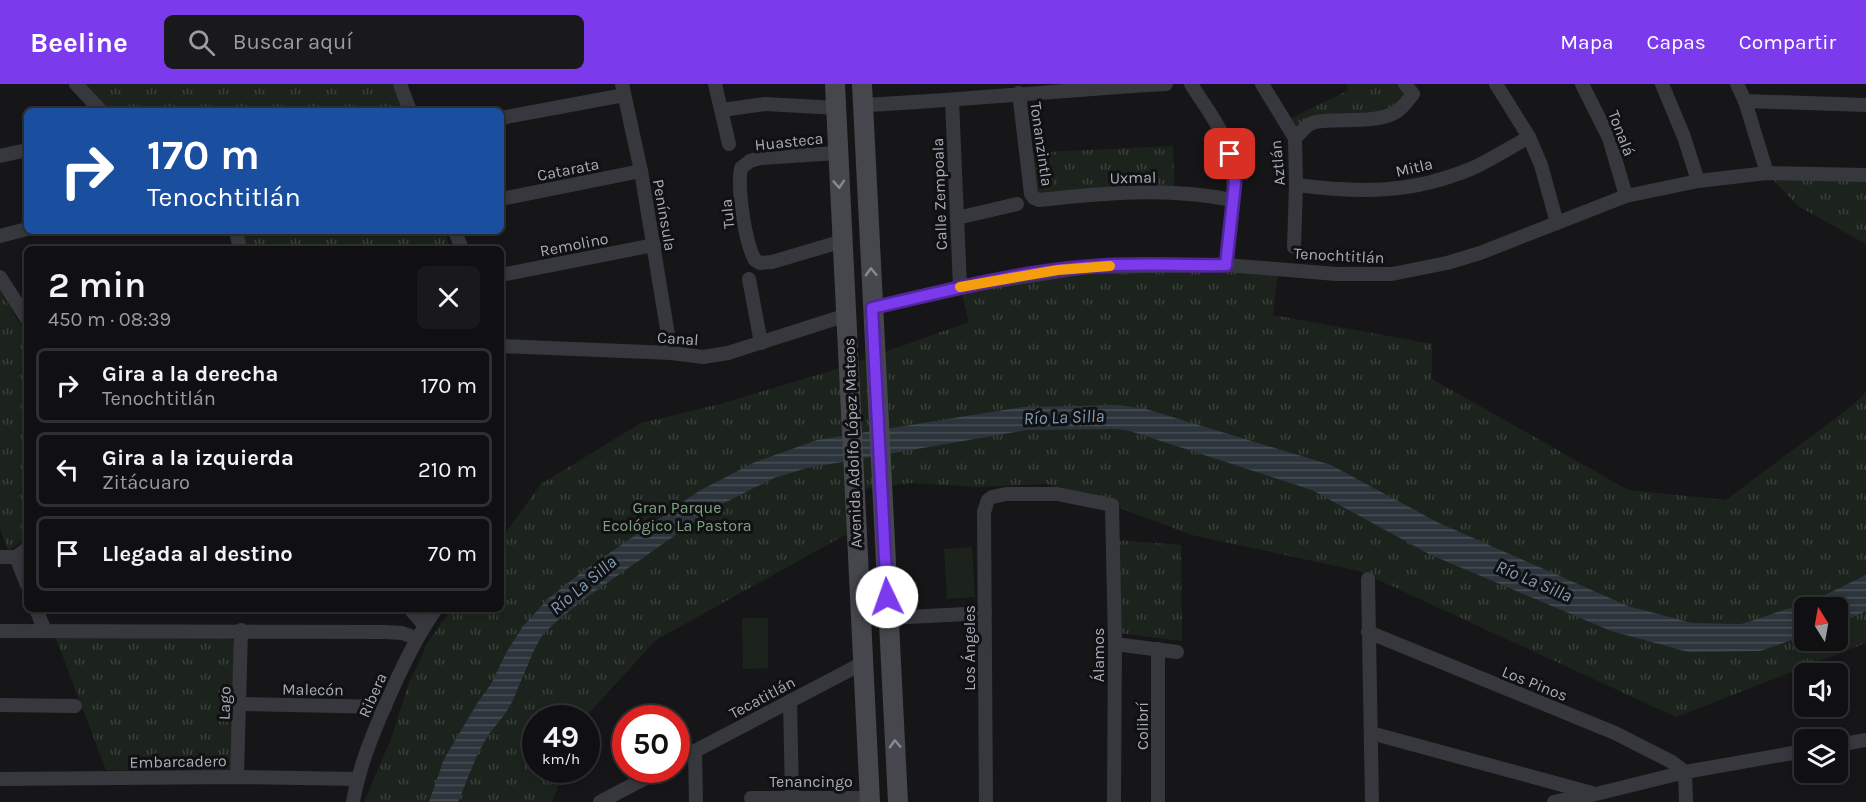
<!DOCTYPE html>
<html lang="es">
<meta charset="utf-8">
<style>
body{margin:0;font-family:Karla,sans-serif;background:#19191b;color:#f1f3f6;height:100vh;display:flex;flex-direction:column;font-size:22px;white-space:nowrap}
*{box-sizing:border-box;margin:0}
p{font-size:20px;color:#9c9d9f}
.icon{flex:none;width:33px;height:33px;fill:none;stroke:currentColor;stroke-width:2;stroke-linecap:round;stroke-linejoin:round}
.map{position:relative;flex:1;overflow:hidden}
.sheet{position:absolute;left:24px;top:162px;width:480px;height:366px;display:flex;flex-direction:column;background:#101012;border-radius:9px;box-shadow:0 3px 9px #0003,0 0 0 2px #303032}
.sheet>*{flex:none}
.hud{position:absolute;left:24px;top:24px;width:480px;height:126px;border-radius:9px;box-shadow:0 3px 9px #0003,0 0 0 2px #303032;background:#1a4fa0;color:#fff;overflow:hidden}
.needle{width:39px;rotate:349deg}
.fabs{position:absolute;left:1794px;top:513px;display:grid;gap:12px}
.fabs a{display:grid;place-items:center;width:54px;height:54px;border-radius:9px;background:#101012;box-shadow:0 3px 9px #0003,0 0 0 2px #303032;font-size:30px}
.speed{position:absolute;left:522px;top:621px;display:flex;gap:12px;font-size:30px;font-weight:700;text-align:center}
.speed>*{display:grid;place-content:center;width:78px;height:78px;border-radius:50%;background:#101012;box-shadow:0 3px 9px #0003,0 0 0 2px #303032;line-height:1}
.speed small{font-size:15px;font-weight:400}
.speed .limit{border:9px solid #d22;background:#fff;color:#111}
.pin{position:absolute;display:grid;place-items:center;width:51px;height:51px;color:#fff;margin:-26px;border-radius:12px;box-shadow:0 3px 9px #0006}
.me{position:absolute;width:66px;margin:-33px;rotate:357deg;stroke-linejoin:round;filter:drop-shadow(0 0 4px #0008)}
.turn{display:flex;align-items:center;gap:21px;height:126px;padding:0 24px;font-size:27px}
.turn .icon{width:78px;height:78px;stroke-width:2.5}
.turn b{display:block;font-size:42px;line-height:51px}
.round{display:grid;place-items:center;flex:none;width:63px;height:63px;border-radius:9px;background:#19191b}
.summary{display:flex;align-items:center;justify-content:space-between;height:102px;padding:0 24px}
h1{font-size:36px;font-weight:600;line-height:45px}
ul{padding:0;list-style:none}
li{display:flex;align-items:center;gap:18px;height:75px;margin:0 12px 9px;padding:0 12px;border:3px solid #303032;border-radius:9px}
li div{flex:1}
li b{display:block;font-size:22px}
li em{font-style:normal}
header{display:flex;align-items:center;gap:36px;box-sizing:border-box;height:84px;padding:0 30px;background:#7c3aed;color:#fff}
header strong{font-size:28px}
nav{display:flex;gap:33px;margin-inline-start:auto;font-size:21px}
.search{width:420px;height:54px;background:#19191b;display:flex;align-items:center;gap:15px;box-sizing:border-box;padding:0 21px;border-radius:9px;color:#9c9d9f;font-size:22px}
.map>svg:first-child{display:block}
</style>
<header>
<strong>Beeline</strong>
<div class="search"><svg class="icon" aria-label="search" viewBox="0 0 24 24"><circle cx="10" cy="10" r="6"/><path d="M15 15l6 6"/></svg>Buscar aquí</div>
<nav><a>Mapa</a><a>Capas</a><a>Compartir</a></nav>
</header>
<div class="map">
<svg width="1866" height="718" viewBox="0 0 1866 718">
<defs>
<pattern id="grass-tufts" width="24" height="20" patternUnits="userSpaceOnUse" patternTransform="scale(1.5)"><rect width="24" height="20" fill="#1c231d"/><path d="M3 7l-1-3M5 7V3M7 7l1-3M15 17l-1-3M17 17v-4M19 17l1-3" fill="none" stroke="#3a403c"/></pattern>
<pattern id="water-rules" width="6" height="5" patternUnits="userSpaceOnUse" patternTransform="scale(1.5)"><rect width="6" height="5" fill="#2c353c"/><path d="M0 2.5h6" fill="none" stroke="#485056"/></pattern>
</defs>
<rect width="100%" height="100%" fill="#161618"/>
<!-- grass -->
<g fill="url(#grass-tufts)" fill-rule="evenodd">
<path d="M82,0H396L405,27H112Z"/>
<path d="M1346,0H1405L1413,10L1399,26L1325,36L1295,54L1285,37L1349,6Z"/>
<path d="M1173,62L1175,109L1039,116L1026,69Z"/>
<path d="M1767,89L1866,91V160L1798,122Z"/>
<path d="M240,147H445L450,165H241Z"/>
<path d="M1278,185L1273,231L1432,260V295L1628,406L1726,416L1853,321L1866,308V559L1676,633L1359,487L1192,451L1112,421L1047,400L979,403L910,399L864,405L867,446L845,451L656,556L589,629L587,635L536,634V686H565L552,718H364L391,655L409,599L428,558L451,525H501V455L541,400L641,339L720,320L840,284L969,238L960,203L1058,186ZM1804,524H1838V556H1804Z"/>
<path d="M0,207L27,251V455L8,466L0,445Z"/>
<path d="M1117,456L1181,461L1182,557L1119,549Z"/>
<path d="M55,552L229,553L234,558L233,683L227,688L106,686Z"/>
</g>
<!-- garden -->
<g fill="#1c231d">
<path d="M336,16L339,27H301Z"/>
<path d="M972,463L975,513L947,515L944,465Z"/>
<path d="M742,534H768V584L743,585Z"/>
</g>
<!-- water -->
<path fill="url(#water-rules)" d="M1119,321L1146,325L1331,381L1437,438L1628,522L1692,539L1741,540L1751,537L1817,515L1866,491V527L1838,540V524H1804V552L1760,567L1689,568L1681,566L1611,547L1431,471L1312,406L1130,347L1117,345L1027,346L807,384L774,394L714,424L584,515L557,537L543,550L535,564L512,618L505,630L489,650L478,669L458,718H429L444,675L478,618L491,600L506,569L523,542L549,514L582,488L699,407L753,379L817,356L1023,323Z"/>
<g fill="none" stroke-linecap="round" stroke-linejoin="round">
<!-- street -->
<g stroke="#37383d" stroke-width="14">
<path d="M76,0L101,27"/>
<path d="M400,0L410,27"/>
<path d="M622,0L641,87L671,269"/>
<path d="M715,0L729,60"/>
<path d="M1191,0C1203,20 1219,39 1227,61C1241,96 1229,144 1226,181"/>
<path d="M1262,0L1295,54L1296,101L1294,163"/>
<path d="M1496,0L1529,53L1541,81L1557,139"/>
<path d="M1582,0L1609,54L1626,112"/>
<path d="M1662,0L1684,53L1698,97"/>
<path d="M1737,0L1745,17L1767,89"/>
<path d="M1019,9L1031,110L1034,114L1039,116C1103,109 1168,103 1232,116"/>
<path d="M952,16L960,203"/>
<path d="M1745,17L1866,21"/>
<path d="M864,21C964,16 1065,6 1166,0"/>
<path d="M722,26L765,20L836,24"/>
<path d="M501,34L624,11"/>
<path d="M1295,54L1308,41L1315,38C1339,34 1376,40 1396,28C1403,24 1408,16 1413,10L1405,0"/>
<path d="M837,69L760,74L750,77L741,84C737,105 745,158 755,176L760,179L772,178L843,157"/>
<path d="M0,72L27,66"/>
<path d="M1296,101C1360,109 1412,110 1473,84C1492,75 1511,63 1529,53"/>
<path d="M501,115L641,87"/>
<path d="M957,134L1017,120"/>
<path d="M236,147L240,165"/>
<path d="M455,147L462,165"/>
<path d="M0,152L27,145"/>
<path d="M501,191L654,161"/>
<path d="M0,193L27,235"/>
<path d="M749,195L761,259"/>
<path d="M872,224L960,203L1085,183L1226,181L1336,190H1392L1447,179L1480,169L1626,112L1698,97L1767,89L1866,91"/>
<path d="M501,262L671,269L703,273L728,269L847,231"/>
<path d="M27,465L16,473L27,501"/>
<path d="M0,473H25"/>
<path d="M1368,495L1372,718"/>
<path d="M36,525L45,547"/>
<path d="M410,525L424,541"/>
<path d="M888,534L985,529"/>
<path d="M0,547L385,548L402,549L416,554"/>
<path d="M1368,548L1615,649L1672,678L1685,688L1686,718"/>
<path d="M1115,560L1177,568"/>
<path d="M1158,565V718"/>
<path d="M790,617L792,713"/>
<path d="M241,620L385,623"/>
<path d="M0,621L75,622"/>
<path d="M1371,649L1592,709"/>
<path d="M1838,661L1866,656"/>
<path d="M695,667L696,718"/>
<path d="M676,677L863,579"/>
<path d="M237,693L241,546"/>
<path d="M0,695L237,693L357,695"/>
<path d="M751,714H870"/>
<path d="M353,718C360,678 376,642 392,606C405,577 418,550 436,525"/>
<path d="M600,718L661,686"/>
<path d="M986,718L984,428L988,416L992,413L1006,410H1057L1112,421L1115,560L1114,718"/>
<path d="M1554,718L1596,710L1685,688L1804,667"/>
</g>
<!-- secondary -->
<g stroke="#45474d" stroke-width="20">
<path d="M835,0L870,718"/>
<path d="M862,0L898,718"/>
</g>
</g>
<!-- one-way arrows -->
<defs><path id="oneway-chevron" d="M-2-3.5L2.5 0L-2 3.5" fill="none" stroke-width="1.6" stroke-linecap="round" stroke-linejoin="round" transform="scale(1.5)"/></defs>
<g stroke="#858993">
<use href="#oneway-chevron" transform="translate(839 100) rotate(86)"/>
<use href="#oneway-chevron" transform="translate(871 188) rotate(-92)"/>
<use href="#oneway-chevron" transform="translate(895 660) rotate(-93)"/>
</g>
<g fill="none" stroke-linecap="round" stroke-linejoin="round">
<!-- route casing -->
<g stroke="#51269a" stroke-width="15">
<path id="route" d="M887,513L872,224C942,208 1012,189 1084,183C1130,178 1179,182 1226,181L1235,99L1230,70"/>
</g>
<!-- route -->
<use href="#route" stroke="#7c3aed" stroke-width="10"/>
<!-- slow -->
<path stroke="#f59e0b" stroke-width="10" d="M960,203L1058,186L1110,182"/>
</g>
<g text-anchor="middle" stroke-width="6" stroke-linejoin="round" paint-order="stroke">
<!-- street labels -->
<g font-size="16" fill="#a8adb8" stroke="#111113">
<text transform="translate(1622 49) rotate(69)" y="6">Tonalá</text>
<text transform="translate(789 57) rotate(-6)" y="6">Huasteca</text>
<text transform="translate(1042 60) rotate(82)" y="6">Tonanzintla</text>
<text transform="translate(1277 79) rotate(-95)" y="6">Aztlán</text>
<text transform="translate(1414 83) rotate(-13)" y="6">Mitla</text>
<text transform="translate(568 85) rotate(-11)" y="6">Catarata</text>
<text transform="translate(1133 93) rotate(-1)" y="6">Uxmal</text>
<text transform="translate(939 110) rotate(-92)" y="6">Calle Zempoala</text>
<text transform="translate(727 130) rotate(-96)" y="6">Tula</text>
<text transform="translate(665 131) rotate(80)" y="6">Península</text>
<text transform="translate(574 160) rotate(-11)" y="6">Remolino</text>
<text transform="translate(1339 171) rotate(3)" y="6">Tenochtitlán</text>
<text transform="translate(678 254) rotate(4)" y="6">Canal</text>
<text transform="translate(852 359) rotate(-92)" y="6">Avenida Adolfo López Mateos</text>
<text transform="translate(969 564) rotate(-90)" y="6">Los Ángeles</text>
<text transform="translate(1098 571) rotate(-90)" y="6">Álamos</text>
<text transform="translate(1535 599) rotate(22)" y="6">Los Pinos</text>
<text transform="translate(313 605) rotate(1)" y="6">Malecón</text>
<text transform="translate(372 611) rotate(-66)" y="6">Ribera</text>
<text transform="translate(762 613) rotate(-28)" y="6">Tecatitlán</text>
<text transform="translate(224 619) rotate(-88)" y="6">Lago</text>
<text transform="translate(1142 642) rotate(-90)" y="6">Colibrí</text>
<text transform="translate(178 677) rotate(-1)" y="6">Embarcadero</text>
<text x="811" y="703">Tenancingo</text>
</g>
<!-- park labels -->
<g font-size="16" fill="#7fa381" stroke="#111113">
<text x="677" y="429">Gran Parque<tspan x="677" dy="18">Ecológico La Pastora</tspan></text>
</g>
<!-- water labels -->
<g font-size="18" font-style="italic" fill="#7f9bb3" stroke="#111113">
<text transform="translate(1064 333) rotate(-2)" y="6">Río La Silla</text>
<text transform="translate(1534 497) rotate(23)" y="6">Río La Silla</text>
<text transform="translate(583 501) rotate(-40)" y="6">Río La Silla</text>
</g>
</g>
</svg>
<div class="fabs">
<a><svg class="needle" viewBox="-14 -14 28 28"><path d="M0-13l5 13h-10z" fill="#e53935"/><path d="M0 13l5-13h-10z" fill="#9c9d9f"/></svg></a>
<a><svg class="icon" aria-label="sound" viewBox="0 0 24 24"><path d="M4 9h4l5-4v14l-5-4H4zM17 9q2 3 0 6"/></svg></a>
<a><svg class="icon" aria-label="layers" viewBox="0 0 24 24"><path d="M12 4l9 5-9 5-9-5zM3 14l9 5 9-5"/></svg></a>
</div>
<div class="speed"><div>49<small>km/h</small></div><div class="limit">50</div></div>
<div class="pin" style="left:1230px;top:70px;background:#d93025"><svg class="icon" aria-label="arrive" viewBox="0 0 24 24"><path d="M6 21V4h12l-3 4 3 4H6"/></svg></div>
<svg class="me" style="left:887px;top:513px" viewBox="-20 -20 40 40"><circle r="19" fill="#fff"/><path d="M0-13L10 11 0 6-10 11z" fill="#7c3aed"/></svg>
<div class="hud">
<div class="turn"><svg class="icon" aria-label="right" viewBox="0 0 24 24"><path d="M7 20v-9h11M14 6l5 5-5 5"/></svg><div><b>170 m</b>Tenochtitlán</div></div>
</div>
<section class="sheet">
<div class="summary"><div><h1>2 min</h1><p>450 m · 08:39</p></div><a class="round"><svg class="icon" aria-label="close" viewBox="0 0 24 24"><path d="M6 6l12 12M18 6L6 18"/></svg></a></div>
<ul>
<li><svg class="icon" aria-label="right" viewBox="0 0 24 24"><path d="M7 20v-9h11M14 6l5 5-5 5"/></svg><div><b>Gira a la derecha</b><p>Tenochtitlán</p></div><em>170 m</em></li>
<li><svg class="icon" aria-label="left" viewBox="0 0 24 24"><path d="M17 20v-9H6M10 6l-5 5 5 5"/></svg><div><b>Gira a la izquierda</b><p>Zitácuaro</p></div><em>210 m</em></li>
<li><svg class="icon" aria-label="arrive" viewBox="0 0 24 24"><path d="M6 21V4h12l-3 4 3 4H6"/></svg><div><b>Llegada al destino</b></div><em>70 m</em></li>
</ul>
</section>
</div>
